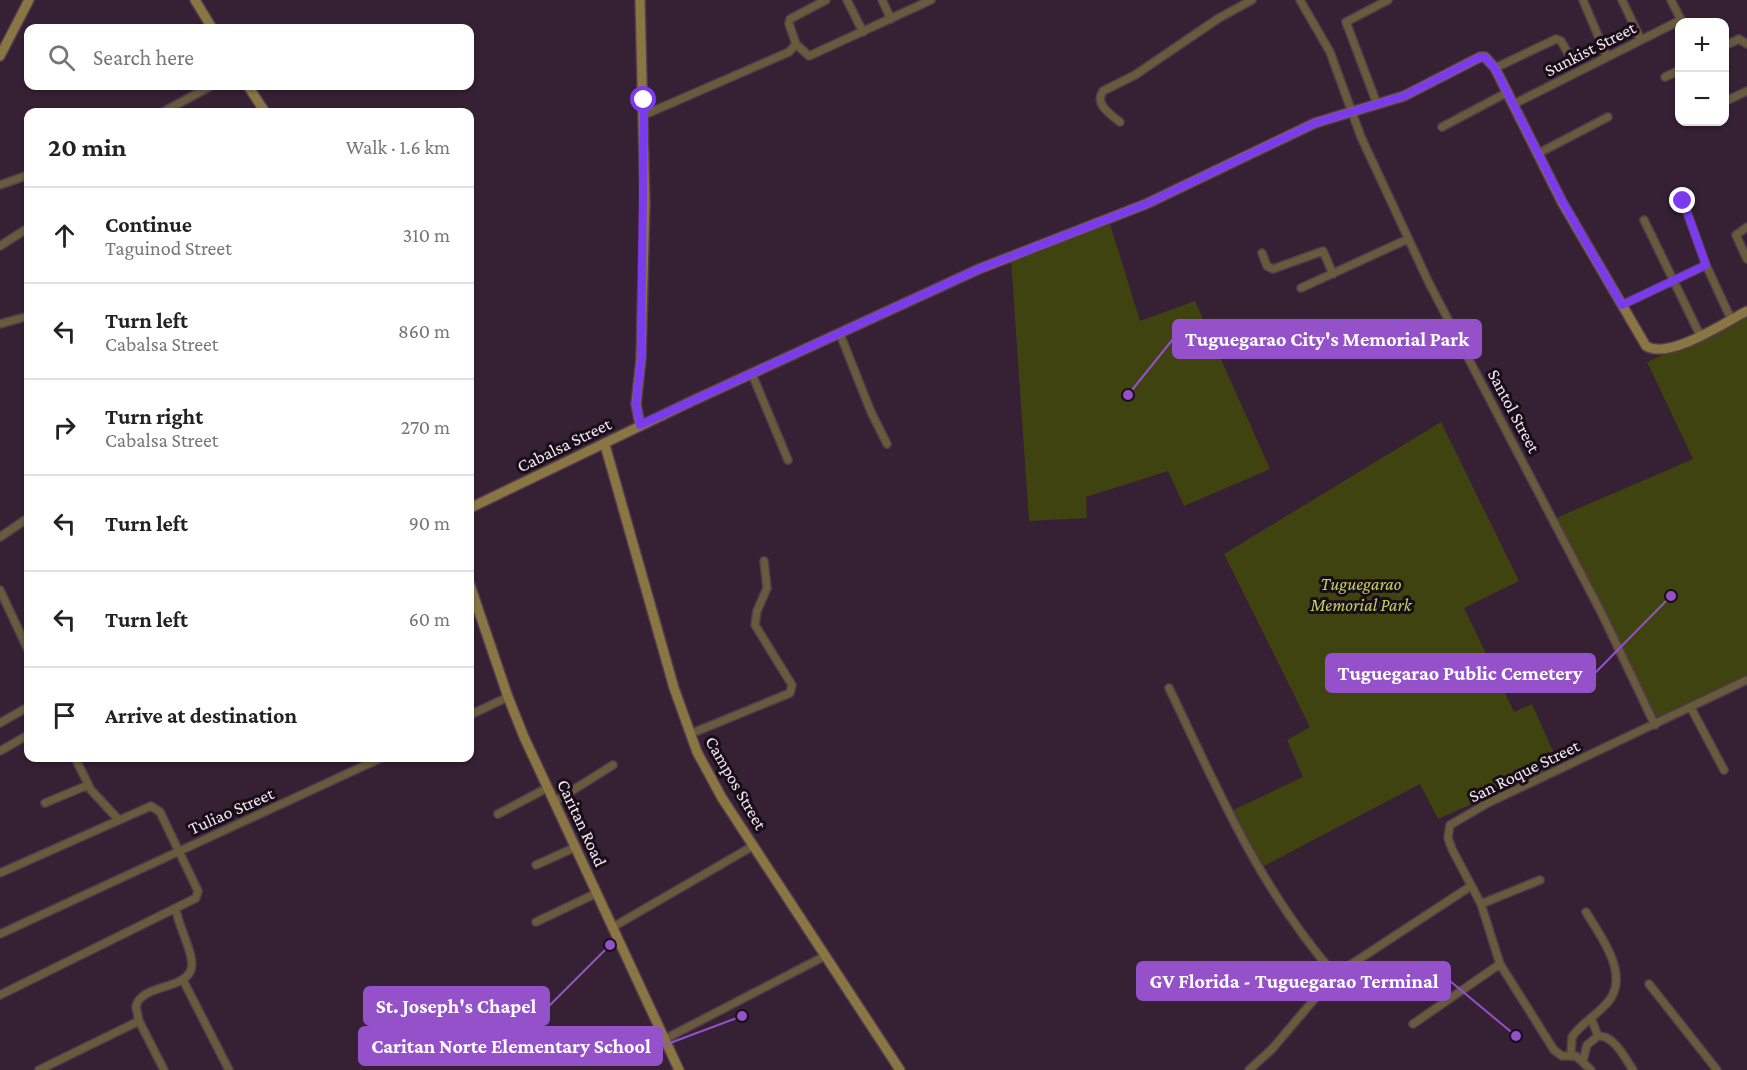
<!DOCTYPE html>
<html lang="en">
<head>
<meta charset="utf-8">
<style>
  :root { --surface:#fff; --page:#f6f6f6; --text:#222; --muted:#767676; --line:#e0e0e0 }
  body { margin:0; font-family:"Crimson Pro",serif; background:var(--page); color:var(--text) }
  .controls { position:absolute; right:18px; top:18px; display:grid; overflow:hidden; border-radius:12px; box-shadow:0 2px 4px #0004 }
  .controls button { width:54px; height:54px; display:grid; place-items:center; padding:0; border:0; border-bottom:2px solid var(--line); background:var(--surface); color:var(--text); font:30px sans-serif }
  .stop { position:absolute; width:18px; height:18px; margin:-14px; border:4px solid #7c3aed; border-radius:50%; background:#fff }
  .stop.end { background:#7c3aed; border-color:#fff; box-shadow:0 2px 6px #0008 }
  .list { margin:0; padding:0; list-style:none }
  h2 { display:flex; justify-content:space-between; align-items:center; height:78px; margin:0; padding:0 24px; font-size:26px }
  h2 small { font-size:20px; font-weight:400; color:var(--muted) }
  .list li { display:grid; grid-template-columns:39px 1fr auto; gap:18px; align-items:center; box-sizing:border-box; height:96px; padding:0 24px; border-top:2px solid var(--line) }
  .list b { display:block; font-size:22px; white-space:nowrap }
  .list p { margin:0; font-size:20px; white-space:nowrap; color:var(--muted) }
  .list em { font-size:20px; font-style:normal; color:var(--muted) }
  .icon { flex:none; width:33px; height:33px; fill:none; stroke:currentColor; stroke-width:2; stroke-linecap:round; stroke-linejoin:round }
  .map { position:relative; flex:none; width:1747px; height:1070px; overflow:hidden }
  .search { position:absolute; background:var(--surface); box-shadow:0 2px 4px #0004; left:24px; top:24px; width:450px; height:66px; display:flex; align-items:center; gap:15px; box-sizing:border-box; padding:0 21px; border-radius:12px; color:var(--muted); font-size:22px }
  .panel { position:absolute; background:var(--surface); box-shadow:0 2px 4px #0004; left:24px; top:108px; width:450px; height:654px; border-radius:12px }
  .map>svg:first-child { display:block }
  .green { fill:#3f430f }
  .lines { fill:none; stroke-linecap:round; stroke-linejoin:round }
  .street-casing { stroke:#513c4f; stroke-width:10 }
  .secondary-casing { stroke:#513c4f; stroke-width:12 }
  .street { stroke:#675b3c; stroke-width:7 }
  .secondary { stroke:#8a7643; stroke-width:9 }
  .route { stroke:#7c3aed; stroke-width:8 }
  .labels { text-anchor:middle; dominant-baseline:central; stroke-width:6; stroke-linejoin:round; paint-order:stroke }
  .street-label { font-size:18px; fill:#f6e7f4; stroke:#180e17 }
  .park-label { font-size:18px; font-style:italic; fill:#c7d160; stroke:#180e17 }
  .leader { fill:none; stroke:#9451ca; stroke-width:2 }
  .callout-dot { fill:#9451ca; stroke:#180e17; stroke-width:2 }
  .callout { fill:#9451ca; stroke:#9451ca; stroke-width:2 }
  .callout-label { font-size:20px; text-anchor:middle; font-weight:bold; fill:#fff }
</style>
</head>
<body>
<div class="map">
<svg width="1747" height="1070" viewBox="0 0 1747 1070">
  <rect width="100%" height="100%" fill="#362034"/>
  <path class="green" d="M1110 224 1140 321 1195 301 1270 469 1184 506 1168 471 1086 497 1087 518 1029 521 1011 260Z
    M1747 316V675L1658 719 1556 518 1693 459 1647 362Z
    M1441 422 1519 581 1464 608 1514 712 1532 704 1559 765 1438 819 1420 784 1262 867 1229 812 1303 777 1287 740 1310 727 1224 554Z"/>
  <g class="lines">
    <defs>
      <path id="street" d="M847 0 863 32
        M882 0 891 19
        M1300 0 1330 52 1361 137 1429 283 1602 614 1655 725
        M1583 0 1607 57
        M1622 0 1641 40
        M796 44 809 56 931 0
        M1724 46 1739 39 1747 44
        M1495 68 1556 39 1561 41 1569 55
        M1665 77 1680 70
        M1724 102 1747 91
        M1377 104 1346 22 1388 0
        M1514 104 1681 20 1671 0
        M163 112 211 86
        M644 115 789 52 796 44 789 24 790 19 826 0
        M1120 122C1110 114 1094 104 1103 91L1135 75 1219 18 1252 0
        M1442 127 1508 92
        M1537 154 1608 117
        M0 185 28 175
        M1683 201 1706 265 1731 319
        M1644 220 1700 335
        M1747 227 1736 235 1747 259
        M0 246 28 228
        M1262 253 1267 266 1273 269 1323 251 1333 274
        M1301 288 1408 239
        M1622 305 1706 265
        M0 324 25 317
        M840 334 871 412 887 444
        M752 374 788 460
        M0 537 28 518
        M0 590 28 650
        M1169 688C1219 792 1258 886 1335 975
        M1691 708 1724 770
        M470 715 508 697
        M0 723 28 707
        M690 734 790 693 792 685 755 625 757 611 767 588 764 561
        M0 751 28 735
        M75 758 91 790 118 819
        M554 802 613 765
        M45 803 88 785
        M498 814 547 788
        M536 865 576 847
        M0 873 151 806 160 812 198 891 196 898 0 995
        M1481 904 1540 880
        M536 922 597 893
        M613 927 753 846
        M0 934 381 758
        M183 980 229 1070
        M1649 984 1717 1070
        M1591 1018 1598 1036
        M1413 1024 1500 964
        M665 1039 825 956
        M1571 1055 1572 1037C1582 1022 1601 1013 1611 998 1628 971 1599 934 1586 912
        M1583 1061 1587 1045 1598 1036C1614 1035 1625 1058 1633 1070
        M39 1070 139 1021
        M164 1070 139 1021 136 1007C140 985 180 990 190 972 198 959 177 926 176 908
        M1249 1070 1272 1049 1335 975 1471 886
        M1591 1070 1576 1056H1562L1554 1050 1500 964 1481 904 1452 849 1448 838 1450 825 1488 803 1747 680"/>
      <path id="secondary" d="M195 0 212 28
        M640 0 645 203 641 359 636 404 640 425
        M0 56 29 0
        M248 86 265 112
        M605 445 674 688 697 752 722 798 900 1070
        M470 508 690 402 979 269 1146 204 1315 123 1404 96 1480 57H1485L1495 68 1562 202 1646 346C1669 360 1724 323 1747 311
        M470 585 508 697 524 737 679 1070"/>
    </defs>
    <use href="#street" class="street-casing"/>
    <use href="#secondary" class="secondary-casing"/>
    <use href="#street" class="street"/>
    <use href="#secondary" class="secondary"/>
  </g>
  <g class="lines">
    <path class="route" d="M644 100 641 359 636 404 640 425 979 269 1146 204 1315 123 1404 96 1480 57H1485L1495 68 1562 201 1622 305 1706 265 1683 201"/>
  </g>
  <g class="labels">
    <g class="street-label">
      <text transform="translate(1590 49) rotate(-27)">Sunkist Street</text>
      <text transform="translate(1514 411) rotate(62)">Santol Street</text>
      <text transform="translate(564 445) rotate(-26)">Cabalsa Street</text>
      <text transform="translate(1524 771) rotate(-26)">San Roque Street</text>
      <text transform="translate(736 783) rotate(60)">Campos Street</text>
      <text transform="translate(231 811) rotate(-24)">Tuliao Street</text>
      <text transform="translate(582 823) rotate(65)">Caritan Road</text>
    </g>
    <g class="park-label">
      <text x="1361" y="584">Tuguegarao<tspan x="1361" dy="21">Memorial Park</tspan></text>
    </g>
  </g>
  <path class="leader" d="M1128 395L1173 339M1671 596L1595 673M1516 1036L1450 981M610 945L549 1006M742 1016L662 1046"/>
  <g class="callout-dot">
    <circle cx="1128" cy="395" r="6"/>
    <circle cx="1671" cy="596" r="6"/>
    <circle cx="1516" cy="1036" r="6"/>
    <circle cx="610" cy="945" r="6"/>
    <circle cx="742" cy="1016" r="6"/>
  </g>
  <g class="callout">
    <rect x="1173" y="320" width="308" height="38" rx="6"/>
    <rect x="1326" y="654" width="269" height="38" rx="6"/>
    <rect x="1137" y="962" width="313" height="38" rx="6"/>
    <rect x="364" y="987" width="185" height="38" rx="6"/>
    <rect x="359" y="1027" width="303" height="38" rx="6"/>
  </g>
  <g class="callout-label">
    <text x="1327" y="346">Tuguegarao City's Memorial Park</text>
    <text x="1460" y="680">Tuguegarao Public Cemetery</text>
    <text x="1294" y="988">GV Florida - Tuguegarao Terminal</text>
    <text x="456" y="1013">St. Joseph's Chapel</text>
    <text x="511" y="1053">Caritan Norte Elementary School</text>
  </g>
</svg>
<div class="controls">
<button>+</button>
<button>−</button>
</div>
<div class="stop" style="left:644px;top:100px"></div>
<div class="stop end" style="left:1683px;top:201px"></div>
<div class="search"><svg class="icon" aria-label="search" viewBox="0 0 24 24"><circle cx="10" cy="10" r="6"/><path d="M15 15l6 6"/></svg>Search here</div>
<section class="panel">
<h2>20 min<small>Walk · 1.6 km</small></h2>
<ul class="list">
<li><svg class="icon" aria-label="ahead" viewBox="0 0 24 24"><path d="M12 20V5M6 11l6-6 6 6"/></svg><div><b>Continue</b><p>Taguinod Street</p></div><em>310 m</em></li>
<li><svg class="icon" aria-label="left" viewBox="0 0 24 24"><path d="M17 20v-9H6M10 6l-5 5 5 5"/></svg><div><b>Turn left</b><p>Cabalsa Street</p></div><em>860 m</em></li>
<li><svg class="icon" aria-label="right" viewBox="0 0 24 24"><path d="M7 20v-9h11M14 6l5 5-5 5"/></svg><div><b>Turn right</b><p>Cabalsa Street</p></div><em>270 m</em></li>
<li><svg class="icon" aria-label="left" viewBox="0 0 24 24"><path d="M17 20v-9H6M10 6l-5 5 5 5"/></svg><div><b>Turn left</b></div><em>90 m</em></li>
<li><svg class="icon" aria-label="left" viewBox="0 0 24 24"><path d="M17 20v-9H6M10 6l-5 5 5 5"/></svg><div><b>Turn left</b></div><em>60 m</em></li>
<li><svg class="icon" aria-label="arrive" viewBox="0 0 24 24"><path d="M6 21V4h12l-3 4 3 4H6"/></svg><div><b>Arrive at destination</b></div></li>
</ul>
</section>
</div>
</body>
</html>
